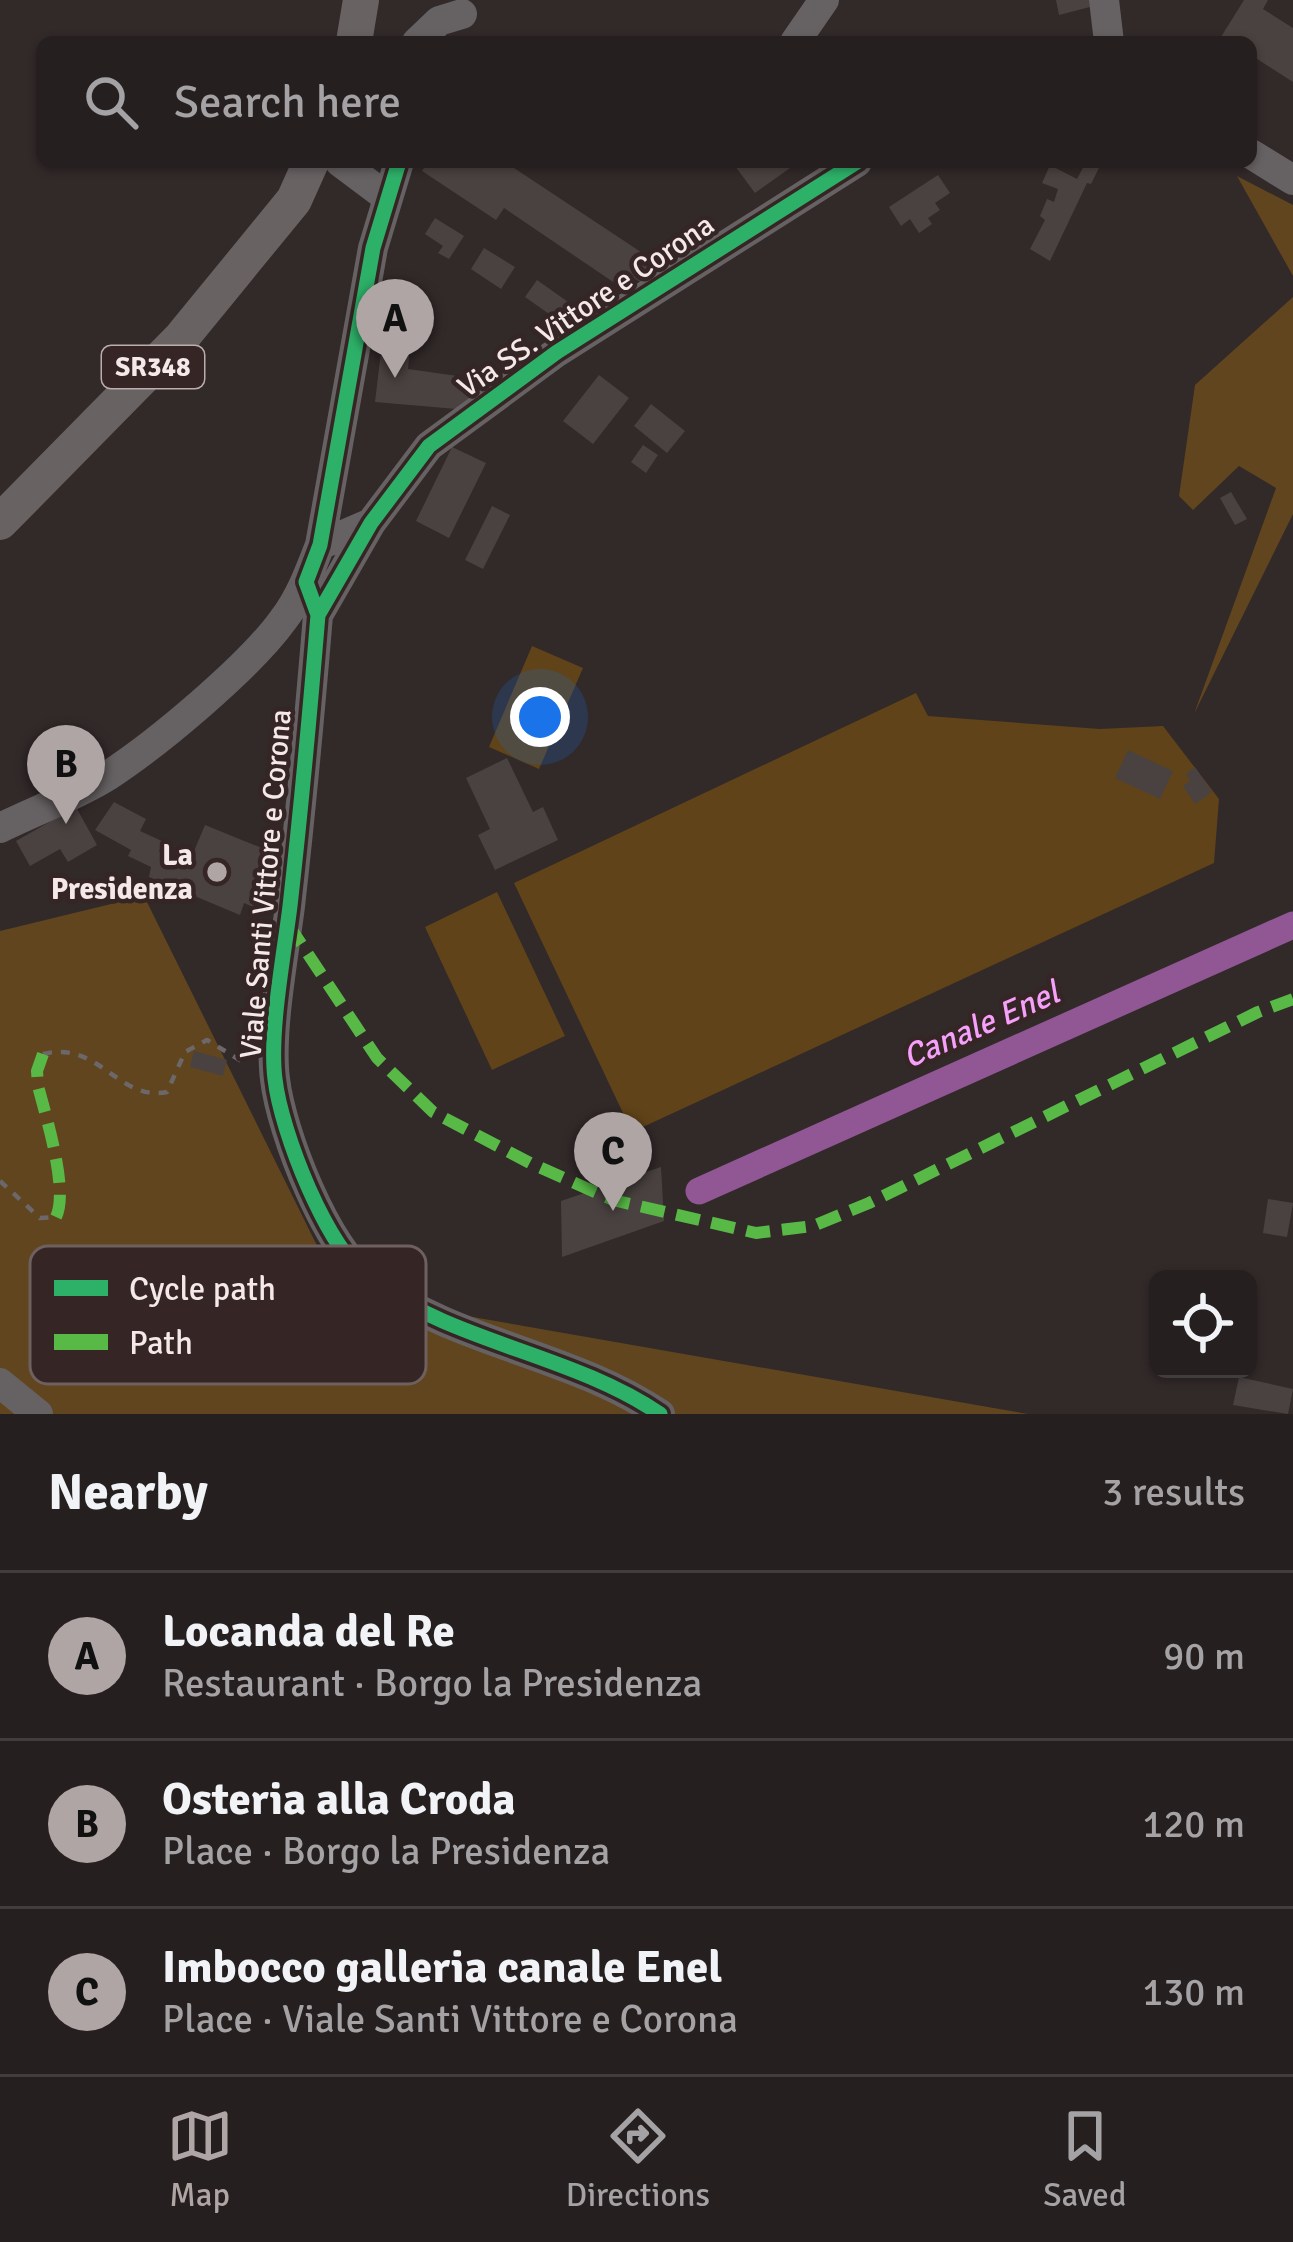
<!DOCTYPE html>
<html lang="en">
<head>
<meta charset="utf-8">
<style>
  :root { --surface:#261f1f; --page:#2e2728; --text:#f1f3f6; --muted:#a4a2a4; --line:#423d3d; --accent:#b0a5a5 }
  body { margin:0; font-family:Signika,sans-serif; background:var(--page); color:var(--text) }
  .controls { position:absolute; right:36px; bottom:36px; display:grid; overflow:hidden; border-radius:18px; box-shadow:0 3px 9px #0004 }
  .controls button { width:108px; height:108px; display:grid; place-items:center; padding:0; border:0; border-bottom:3px solid var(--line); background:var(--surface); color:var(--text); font:60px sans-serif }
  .you { position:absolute; left:540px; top:717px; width:42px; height:42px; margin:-30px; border:9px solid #fff; border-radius:50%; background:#1a73e8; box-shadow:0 0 0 18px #1a73e833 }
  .badge { display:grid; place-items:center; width:78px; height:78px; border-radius:50%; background:var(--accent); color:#111; font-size:39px; font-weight:700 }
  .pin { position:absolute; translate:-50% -99px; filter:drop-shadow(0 3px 6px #0008) }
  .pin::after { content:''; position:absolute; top:63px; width:42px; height:36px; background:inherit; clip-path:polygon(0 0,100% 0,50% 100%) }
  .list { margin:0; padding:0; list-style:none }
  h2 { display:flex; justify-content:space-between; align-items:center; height:156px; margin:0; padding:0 48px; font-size:51px }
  h2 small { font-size:39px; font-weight:400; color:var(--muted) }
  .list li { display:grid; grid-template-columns:78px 1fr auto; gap:36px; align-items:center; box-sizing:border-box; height:168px; padding:0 48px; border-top:3px solid var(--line) }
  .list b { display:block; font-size:45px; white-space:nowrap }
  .list p { margin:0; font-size:39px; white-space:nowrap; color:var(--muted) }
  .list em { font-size:39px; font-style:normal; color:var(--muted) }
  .icon { flex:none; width:66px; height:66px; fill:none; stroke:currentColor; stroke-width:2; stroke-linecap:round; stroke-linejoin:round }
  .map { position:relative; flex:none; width:1293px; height:1414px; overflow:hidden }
  .search { position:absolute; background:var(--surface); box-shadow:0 3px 9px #0004; left:36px; right:36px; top:36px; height:132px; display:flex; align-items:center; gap:30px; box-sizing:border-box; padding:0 42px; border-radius:18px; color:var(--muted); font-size:45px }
  .sheet { height:660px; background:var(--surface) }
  nav { display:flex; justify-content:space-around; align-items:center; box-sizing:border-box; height:168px; border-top:3px solid var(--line); background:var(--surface); font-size:33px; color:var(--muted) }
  nav a { display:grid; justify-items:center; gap:6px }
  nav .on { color:var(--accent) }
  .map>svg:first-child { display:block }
  .green { fill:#604319 }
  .forest { fill:#60451e }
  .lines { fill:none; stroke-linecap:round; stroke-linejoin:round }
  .canal { stroke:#915795; stroke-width:27 }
  .building { fill:#4a4241 }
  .path { stroke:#6c6768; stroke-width:4.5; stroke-dasharray:9 9; stroke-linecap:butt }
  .minor { stroke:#666162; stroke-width:30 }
  .major { stroke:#686263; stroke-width:36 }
  .quiet { stroke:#58b947; stroke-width:12; stroke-dasharray:24 12; stroke-linecap:butt }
  .cycleway-casing { stroke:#362525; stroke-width:22 }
  .cycleway { stroke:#2db169; stroke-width:15 }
  .poi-dot { fill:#b0a5a5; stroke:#362525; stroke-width:4.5 }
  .labels { text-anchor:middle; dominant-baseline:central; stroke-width:9; stroke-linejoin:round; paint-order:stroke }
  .shield { fill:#362525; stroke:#bbaeae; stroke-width:3 }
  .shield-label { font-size:27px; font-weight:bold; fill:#f4e8e8 }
  .street-label { font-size:30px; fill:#f4e8e8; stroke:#362525 }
  .poi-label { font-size:30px; font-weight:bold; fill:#f4e8e8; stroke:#362525; text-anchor:end }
  .water-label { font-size:33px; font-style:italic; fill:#f5a1fb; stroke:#362525 }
  .key { fill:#362525; stroke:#6f6060; stroke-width:3 }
  .key-label { font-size:33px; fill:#f4e8e8 }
</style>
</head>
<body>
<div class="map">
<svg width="1293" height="1414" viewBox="0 0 1293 1414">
  <rect width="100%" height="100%" fill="#322929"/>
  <path class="green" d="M532 646 583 668 539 769 489 747Z
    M916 693 928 716 1100 729 1163 726 1219 799 1214 863 632 1132 514 883Z
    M497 892 565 1036 492 1070 425 927Z"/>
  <path class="forest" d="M1237 176 1293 205V276Z
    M1293 297V514L1194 714 1276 488 1239 466 1193 510 1179 496 1195 385Z
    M144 896 341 1294 1028 1414H0V931Z"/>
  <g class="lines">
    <path class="canal" d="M699 1191 1293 925"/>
  </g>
  <path class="building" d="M1056 0H1089L1090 7 1059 15Z
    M1244 0H1268L1263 9 1293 28V82L1251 55V42H1229L1221 37Z
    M428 162H505L659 264 645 285 631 276 622 288 504 208 496 220 422 171Z
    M732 162H786L790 168 755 193Z
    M1086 162H1102L1091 184 1087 183 1050 261 1030 249 1045 220 1040 216 1047 199 1054 202 1058 189 1042 183 1050 165 1077 179Z
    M938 175 950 193 935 203 940 210 928 218 932 224 919 233 910 219 901 226 889 207Z
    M435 218 464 236 449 259 438 253 443 246 425 234Z
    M484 248 515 267 501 289 471 269Z
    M537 280 571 304 559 321 525 297Z
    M382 343 410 347 408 369 479 379 477 400 468 410 375 402Z
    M599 375 629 398 593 444 563 421Z
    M651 404 685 431 667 453 634 426Z
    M643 445 658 455 646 473 631 462Z
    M452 447 486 463 449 538 416 521Z
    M1231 492 1247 519 1235 525 1220 498Z
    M492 506 510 515 483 569 465 560Z
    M1128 750 1173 771 1160 799 1115 778Z
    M507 758 533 812 543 807 558 840 495 870 478 835 490 829 466 778Z
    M1195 767 1212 792 1195 804 1183 786 1190 781 1186 774Z
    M114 802 146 819 140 831 164 842 159 851 189 863 205 825 289 859 267 913 244 903 240 915 149 877 151 867 128 856 131 850 95 830Z
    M76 807 97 845 68 862 60 849 30 866 16 841Z
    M194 1051 227 1060 223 1076 190 1067Z
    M661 1167 664 1221 562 1257 561 1201Z
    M1268 1199 1293 1203 1287 1237 1263 1233Z
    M1239 1377 1293 1389 1288 1414 1233 1405Z"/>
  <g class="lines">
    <path class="path" d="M43 1054C100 1040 118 1102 167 1092L185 1052 207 1040 243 1062
      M0 1181 40 1218 56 1217"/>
    <path class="minor" d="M1104 0 1109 42
      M417 42 439 21 462 14
      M795 42 824 0
      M1251 154 1293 180
      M340 162 388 198
      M320 545 371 523 429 446 557 352 857 162
      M306 582 318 615C310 712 301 809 290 906 284 955 269 1032 275 1079 281 1132 327 1250 371 1281 458 1344 571 1354 660 1414
      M318 615 371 523
      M0 828C36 810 76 796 109 775 158 743 249 667 283 620 300 598 310 571 320 545L373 248 399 162
      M0 1383 38 1414"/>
    <path class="major" d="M354 42 361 0
      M0 522 182 337 294 200 311 162"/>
    <path class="quiet" d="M288 924 377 1058 433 1112 530 1163 613 1200 756 1233 813 1226 869 1203 1258 1012 1293 999
      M43 1054 37 1071 38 1086C46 1117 69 1190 56 1217"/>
    <defs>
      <path id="cycleway" d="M399 162 373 248 320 545 306 582 318 615C310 712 301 809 290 906 284 955 269 1032 275 1079 281 1132 327 1250 371 1281 458 1344 571 1354 660 1414
        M318 615 371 523 429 446 557 352 857 162"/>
    </defs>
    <use href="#cycleway" class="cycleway-casing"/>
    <use href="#cycleway" class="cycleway"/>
  </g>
  <circle class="poi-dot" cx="217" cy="872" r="12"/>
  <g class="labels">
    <rect class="shield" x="102" y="346" width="102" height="42" rx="9"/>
    <g class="shield-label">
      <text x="153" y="367">SR348</text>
    </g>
    <g class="street-label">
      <text transform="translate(586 306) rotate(-34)">Via SS. Vittore e Corona</text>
      <text transform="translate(266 884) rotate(-85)">Viale Santi Vittore e Corona</text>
    </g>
    <g class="poi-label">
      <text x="193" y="855">La<tspan x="193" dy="34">Presidenza</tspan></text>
    </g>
    <g class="water-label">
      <text transform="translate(981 1025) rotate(-24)">Canale Enel</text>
    </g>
  </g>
  <rect x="30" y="1246" width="396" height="138" rx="18" class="key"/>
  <rect x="54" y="1280" width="54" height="16" fill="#2db169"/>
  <rect x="54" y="1334" width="54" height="16" fill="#58b947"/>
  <g class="key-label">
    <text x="129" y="1300">Cycle path</text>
    <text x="129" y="1354">Path</text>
  </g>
</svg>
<div class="controls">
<button><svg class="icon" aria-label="locate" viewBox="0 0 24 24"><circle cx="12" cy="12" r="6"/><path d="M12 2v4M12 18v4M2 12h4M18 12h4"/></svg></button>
</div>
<div class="you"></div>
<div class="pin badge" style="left:395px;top:378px">A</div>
<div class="pin badge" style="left:66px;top:824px">B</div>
<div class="pin badge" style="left:613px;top:1211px">C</div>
<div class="search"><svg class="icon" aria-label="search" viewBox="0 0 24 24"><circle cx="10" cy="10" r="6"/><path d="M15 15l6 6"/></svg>Search here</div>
</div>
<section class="sheet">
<h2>Nearby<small>3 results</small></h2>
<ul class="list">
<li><span class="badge">A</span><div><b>Locanda del Re</b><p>Restaurant · Borgo la Presidenza</p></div><em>90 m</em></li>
<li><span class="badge">B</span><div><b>Osteria alla Croda</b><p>Place · Borgo la Presidenza</p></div><em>120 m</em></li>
<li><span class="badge">C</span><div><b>Imbocco galleria canale Enel</b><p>Place · Viale Santi Vittore e Corona</p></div><em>130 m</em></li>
</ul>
</section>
<nav>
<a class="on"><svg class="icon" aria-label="map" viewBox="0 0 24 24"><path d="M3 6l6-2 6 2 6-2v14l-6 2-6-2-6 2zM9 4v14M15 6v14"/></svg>Map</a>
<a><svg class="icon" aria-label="directions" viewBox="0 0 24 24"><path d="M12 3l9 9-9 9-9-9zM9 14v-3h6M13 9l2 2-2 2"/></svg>Directions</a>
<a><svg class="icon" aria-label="saved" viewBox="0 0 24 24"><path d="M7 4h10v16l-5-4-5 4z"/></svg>Saved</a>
</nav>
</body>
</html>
